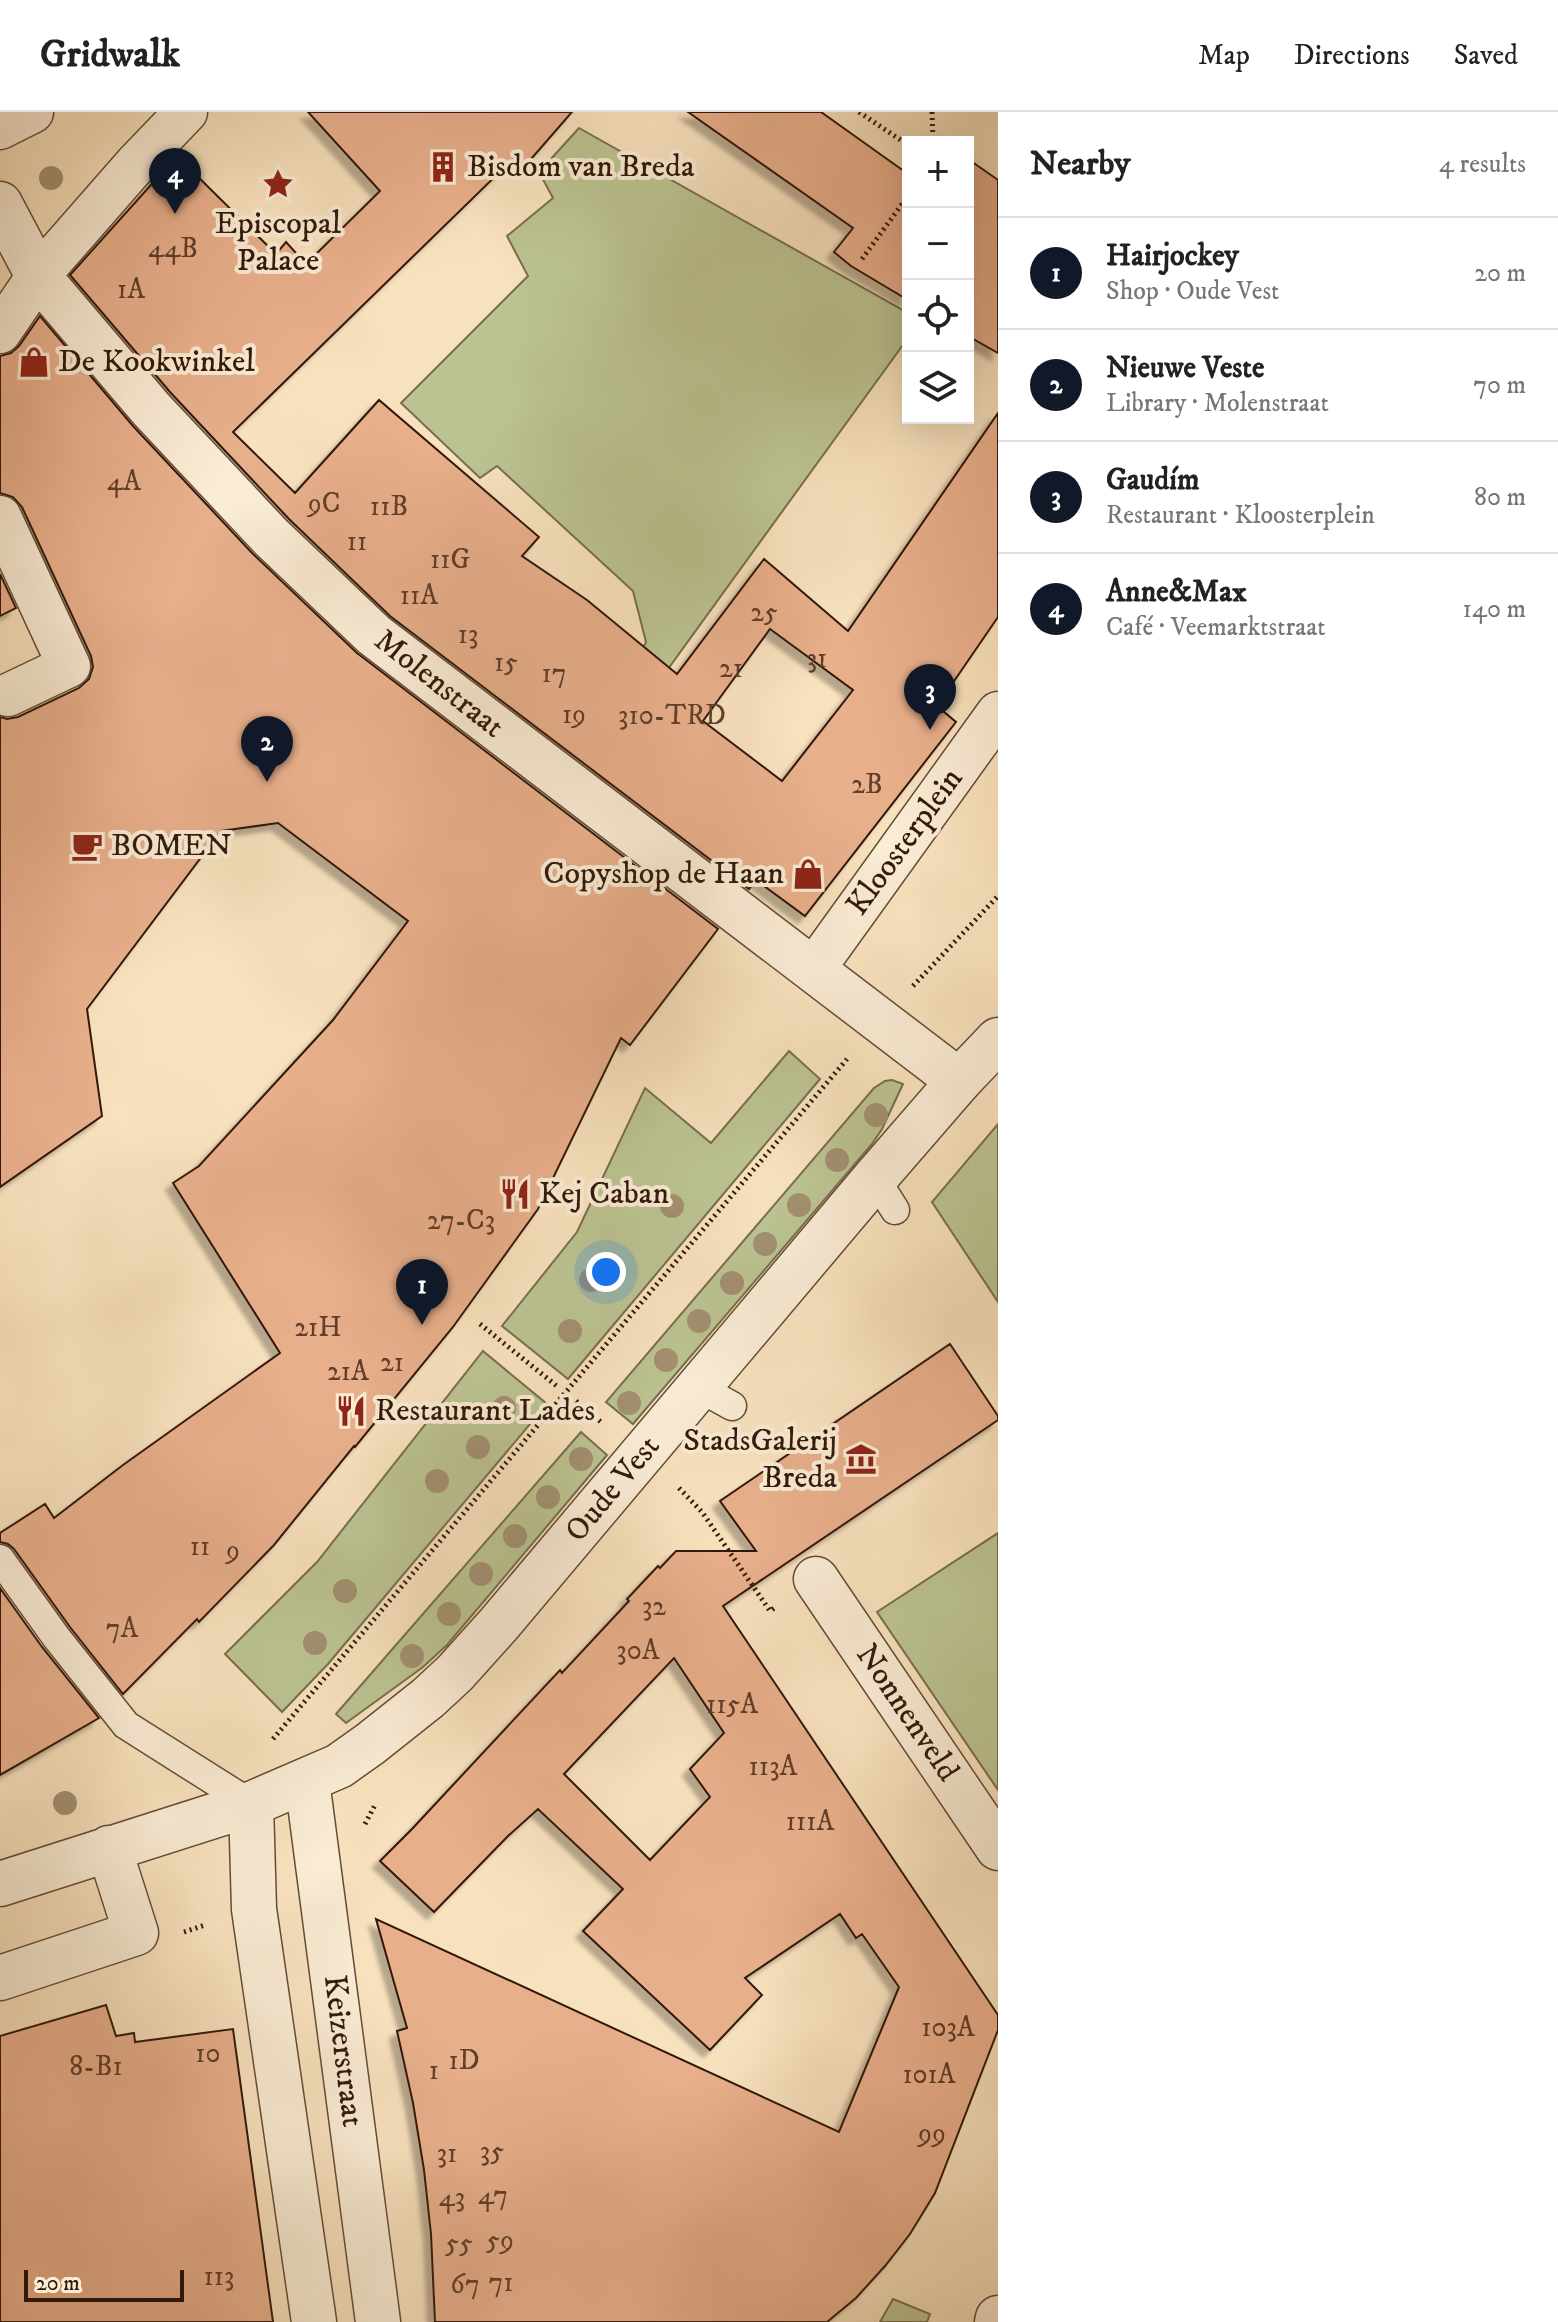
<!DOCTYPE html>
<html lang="en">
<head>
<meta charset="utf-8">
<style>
  :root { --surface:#fff; --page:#f2f2f2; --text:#222; --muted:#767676; --line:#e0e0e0; --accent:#111827 }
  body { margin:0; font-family:"IM FELL DW Pica",serif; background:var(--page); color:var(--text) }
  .controls { position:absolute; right:24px; top:24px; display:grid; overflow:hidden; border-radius:0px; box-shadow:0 8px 32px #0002 }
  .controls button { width:72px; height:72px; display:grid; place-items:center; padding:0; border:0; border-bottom:2px solid var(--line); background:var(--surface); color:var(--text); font:40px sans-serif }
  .scale { position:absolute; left:24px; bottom:20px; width:160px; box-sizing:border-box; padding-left:8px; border:4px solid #321909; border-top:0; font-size:22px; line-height:28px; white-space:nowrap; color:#321909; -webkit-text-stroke:6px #faecd5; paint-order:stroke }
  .you { position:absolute; left:606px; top:1160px; width:28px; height:28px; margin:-20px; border:6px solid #fff; border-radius:50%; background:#1a73e8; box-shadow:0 0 0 12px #1a73e833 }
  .badge { display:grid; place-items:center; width:52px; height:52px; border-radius:50%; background:var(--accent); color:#fff; font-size:26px; font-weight:700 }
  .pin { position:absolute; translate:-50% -66px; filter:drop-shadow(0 2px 4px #0008) }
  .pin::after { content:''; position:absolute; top:42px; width:28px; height:24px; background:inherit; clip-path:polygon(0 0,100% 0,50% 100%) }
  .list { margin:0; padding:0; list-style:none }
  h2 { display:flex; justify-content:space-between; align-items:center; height:104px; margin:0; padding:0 32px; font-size:34px }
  h2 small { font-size:26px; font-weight:400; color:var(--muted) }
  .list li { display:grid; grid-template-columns:52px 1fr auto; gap:24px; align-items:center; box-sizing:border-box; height:112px; padding:0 32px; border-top:2px solid var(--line) }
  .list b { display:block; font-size:30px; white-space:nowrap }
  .list p { margin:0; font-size:26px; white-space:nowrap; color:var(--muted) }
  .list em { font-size:26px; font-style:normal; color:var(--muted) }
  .icon { flex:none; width:44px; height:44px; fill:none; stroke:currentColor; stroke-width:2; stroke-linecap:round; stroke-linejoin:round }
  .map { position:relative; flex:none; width:998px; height:2210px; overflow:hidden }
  header { display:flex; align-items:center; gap:48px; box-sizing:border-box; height:112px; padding:0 40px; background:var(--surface); border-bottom:2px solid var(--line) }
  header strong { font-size:38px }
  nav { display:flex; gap:44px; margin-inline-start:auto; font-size:28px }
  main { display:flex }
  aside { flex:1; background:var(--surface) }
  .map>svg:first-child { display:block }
  .green { fill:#bcc392; stroke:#776e4e; stroke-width:2 }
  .building { fill:#e8af8b; stroke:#321909; stroke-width:2; fill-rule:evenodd; filter:url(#shadow) }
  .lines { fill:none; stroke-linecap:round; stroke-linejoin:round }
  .service-casing { stroke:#644b36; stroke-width:31 }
  .pedestrian-casing { stroke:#644b36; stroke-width:45 }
  .minor-casing { stroke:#644b36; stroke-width:47 }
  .tertiary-casing { stroke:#644b36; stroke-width:47 }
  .path { stroke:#321909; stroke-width:5; stroke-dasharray:2 4; stroke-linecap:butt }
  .service { stroke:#faecd5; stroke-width:28 }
  .pedestrian { stroke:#faecd5; stroke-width:42 }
  .minor { stroke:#faecd5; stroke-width:44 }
  .tertiary { stroke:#faecd5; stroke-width:44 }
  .tree { fill:#a29071 }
  .labels { text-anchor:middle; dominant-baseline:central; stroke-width:8; stroke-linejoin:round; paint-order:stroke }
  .number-label { font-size:28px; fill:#603e2a }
  .poi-label { font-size:32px; fill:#321909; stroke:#faecd5; text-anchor:start }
  .street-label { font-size:32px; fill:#321909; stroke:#faecd5 }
</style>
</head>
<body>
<header>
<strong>Gridwalk</strong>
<nav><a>Map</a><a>Directions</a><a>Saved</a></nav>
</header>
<main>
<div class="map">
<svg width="998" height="2210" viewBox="0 0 998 2210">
  <defs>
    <filter id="shadow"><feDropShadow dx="-7" dy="7" stdDeviation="2" flood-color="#0004"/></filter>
  </defs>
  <rect width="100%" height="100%" fill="#f8e2be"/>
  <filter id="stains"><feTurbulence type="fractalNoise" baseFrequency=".0025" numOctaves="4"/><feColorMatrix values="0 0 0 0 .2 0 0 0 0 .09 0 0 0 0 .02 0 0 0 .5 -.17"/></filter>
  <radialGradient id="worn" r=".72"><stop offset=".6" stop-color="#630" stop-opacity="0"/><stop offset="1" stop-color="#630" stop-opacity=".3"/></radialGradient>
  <path class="green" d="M579 16 908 201V226L652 579 630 562 646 530 633 479 497 354 480 366 401 291 528 164 507 124 553 86 539 60Z
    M789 939 820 967 568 1267 502 1214 577 1120 645 976 711 1031Z
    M892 968 903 972 882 1017 872 1032 633 1312 606 1290 874 976 885 969Z
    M998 1012V1190L932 1090Z
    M483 1239 547 1292 328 1552 282 1600 225 1542 317 1450Z
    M581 1320 607 1343 447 1533 423 1555 346 1611 336 1602Z
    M998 1421V1678L877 1500Z
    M893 2187 930 2202 927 2210H880Z"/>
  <path class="building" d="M308 0H572L525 54 515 45 233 320 295 381 379 288 539 425 522 444 587 488 677 562 764 447 848 519 998 301V505L937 594 956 610 805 804 756 768 749 777 390 504 289 407 170 280 70 163 177 44 276 142 286 130 306 152 380 79ZM770 517 853 578 782 669 703 609Z
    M688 0H821L908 62V188L851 154 834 140 853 116Z
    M968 47 998 68V241L968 224Z
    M40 204 133 314 253 442 357 541 718 817 630 933 621 926 538 1097 453 1215 355 1335 354 1334 274 1433 199 1510 197 1507 123 1582 70 1515 14 1437 8 1432 0 1430V1421L45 1392 54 1406 123 1353 280 1241 173 1071 199 1054 333 908 408 809 278 711 221 719 87 897 102 1004 0 1075V605L7 607 18 605 79 576 89 567 93 555 91 544 22 395 13 385 0 381V244L11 241 19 234Z
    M0 462 16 496 0 504Z
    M950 1232 998 1304V1308L723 1494 998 1903V1918L935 2081 910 2122 885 2154 856 2186 827 2210H435L431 2122 424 2058 413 1991 397 1919 407 1916 376 1807 839 2020 899 1875 862 1822 856 1826 840 1802 745 1866 762 1883 710 1938 583 1819 623 1777 538 1697 508 1724 434 1800 380 1749 412 1717 560 1558 562 1561 629 1489 627 1487 658 1454 660 1456 676 1439H756L720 1389ZM674 1546 724 1621 690 1657 710 1685 650 1748 564 1662Z
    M0 1476 42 1535 99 1606 0 1663Z
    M106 1893 116 1924 134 1921 135 1930 233 1917 273 2210H0V1924Z"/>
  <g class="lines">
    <defs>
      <path id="service" d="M875 1066 895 1098
        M698 1275 732 1294
        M0 1447 56 1525 126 1613 251 1692"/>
      <path id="pedestrian" d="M0 16 32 0
        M0 220 38 164 136 52 186 0
        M0 405 69 554 8 583
        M813 858 998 601"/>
      <path id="minor" d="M0 92 38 164 151 297 271 425 374 523 959 969
        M816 1467 998 1736
        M0 1772 251 1692
        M0 1866 136 1821 109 1736
        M997 2210 998 2206"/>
      <path id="tertiary" d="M307 1669 378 2210
        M314 2210 254 1797 251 1692 339 1654 370 1632 428 1586 455 1561 499 1512 875 1066 959 969 998 928"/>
    </defs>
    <use href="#service" class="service-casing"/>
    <use href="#pedestrian" class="pedestrian-casing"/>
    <use href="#minor" class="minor-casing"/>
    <use href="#tertiary" class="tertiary-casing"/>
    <path class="path" d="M859 0 908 33
      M932 0 933 30
      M862 147 908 84
      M913 874 998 784
      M480 1212 558 1275
      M576 1289 602 1311
      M679 1376 702 1400 770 1499 777 1494
      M273 1627 847 947
      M365 1712 375 1693
      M184 1820 205 1813"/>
    <use href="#service" class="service"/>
    <use href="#pedestrian" class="pedestrian"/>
    <use href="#minor" class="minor"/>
    <use href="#tertiary" class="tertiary"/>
  </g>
  <g class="tree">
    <circle cx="51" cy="66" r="12"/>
    <circle cx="876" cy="1003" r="12"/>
    <circle cx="837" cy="1048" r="12"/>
    <circle cx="799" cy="1093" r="12"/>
    <circle cx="672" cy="1094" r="12"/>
    <circle cx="765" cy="1132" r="12"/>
    <circle cx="591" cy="1168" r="12"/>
    <circle cx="732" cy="1171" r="12"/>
    <circle cx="699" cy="1209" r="12"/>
    <circle cx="570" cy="1219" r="12"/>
    <circle cx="666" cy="1248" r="12"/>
    <circle cx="629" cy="1291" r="12"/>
    <circle cx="504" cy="1296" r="12"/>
    <circle cx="478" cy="1335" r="12"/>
    <circle cx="581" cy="1347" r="12"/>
    <circle cx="437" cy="1369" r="12"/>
    <circle cx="548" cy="1385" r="12"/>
    <circle cx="515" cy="1424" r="12"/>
    <circle cx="481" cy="1462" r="12"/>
    <circle cx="345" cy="1479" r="12"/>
    <circle cx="449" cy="1502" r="12"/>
    <circle cx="315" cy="1531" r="12"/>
    <circle cx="412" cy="1544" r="12"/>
    <circle cx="65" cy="1691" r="12"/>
  </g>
  <defs>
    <symbol id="building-bare" viewBox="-9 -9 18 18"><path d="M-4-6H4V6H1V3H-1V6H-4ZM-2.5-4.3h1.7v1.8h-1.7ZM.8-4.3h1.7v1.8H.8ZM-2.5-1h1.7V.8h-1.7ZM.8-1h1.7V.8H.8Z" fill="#8f2418" stroke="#faecd5" stroke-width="2.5" paint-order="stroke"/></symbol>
    <symbol id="sight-bare" viewBox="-9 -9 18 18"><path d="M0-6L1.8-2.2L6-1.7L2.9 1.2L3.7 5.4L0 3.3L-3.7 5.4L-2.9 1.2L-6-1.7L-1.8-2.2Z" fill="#8f2418" stroke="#faecd5" stroke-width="2.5" paint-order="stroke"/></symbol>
    <symbol id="shop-bare" viewBox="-9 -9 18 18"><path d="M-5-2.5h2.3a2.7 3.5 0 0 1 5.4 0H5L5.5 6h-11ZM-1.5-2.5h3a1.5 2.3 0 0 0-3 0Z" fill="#8f2418" stroke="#faecd5" stroke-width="2.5" paint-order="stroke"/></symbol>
    <symbol id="cafe-bare" viewBox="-9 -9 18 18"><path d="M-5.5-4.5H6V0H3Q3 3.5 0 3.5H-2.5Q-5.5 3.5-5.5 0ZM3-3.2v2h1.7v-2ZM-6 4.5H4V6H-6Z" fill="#8f2418" stroke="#faecd5" stroke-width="2.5" paint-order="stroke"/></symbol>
    <symbol id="restaurant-bare" viewBox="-9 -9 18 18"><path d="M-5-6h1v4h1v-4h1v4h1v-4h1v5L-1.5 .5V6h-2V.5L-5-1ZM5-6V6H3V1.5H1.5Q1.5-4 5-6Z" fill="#8f2418" stroke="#faecd5" stroke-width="2.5" paint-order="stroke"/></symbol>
    <symbol id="museum-bare" viewBox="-9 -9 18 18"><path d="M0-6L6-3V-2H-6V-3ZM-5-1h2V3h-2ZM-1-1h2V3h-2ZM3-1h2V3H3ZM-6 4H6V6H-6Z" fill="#8f2418" stroke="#faecd5" stroke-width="2.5" paint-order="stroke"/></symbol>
  </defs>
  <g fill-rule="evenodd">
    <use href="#building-bare" x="421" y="33" width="44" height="44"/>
    <use href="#sight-bare" x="256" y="50" width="44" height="44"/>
    <use href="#shop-bare" x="12" y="228" width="44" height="44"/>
    <use href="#cafe-bare" x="65" y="712" width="44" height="44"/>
    <use href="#shop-bare" x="786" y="740" width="44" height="44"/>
    <use href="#restaurant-bare" x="493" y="1060" width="44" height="44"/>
    <use href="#restaurant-bare" x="329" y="1277" width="44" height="44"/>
    <use href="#museum-bare" x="839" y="1325" width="44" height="44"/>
  </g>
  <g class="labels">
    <g class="number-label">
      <text x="173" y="136">44B</text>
      <text x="131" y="177">1A</text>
      <text x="124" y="369">4A</text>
      <text x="324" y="391">9C</text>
      <text x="389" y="394">11B</text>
      <text x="357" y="429">11</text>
      <text x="450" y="447">11G</text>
      <text x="419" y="483">11A</text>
      <text x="764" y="500">25</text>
      <text x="468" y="522">13</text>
      <text x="817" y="546">31</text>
      <text x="506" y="550">15</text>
      <text x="731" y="556">21</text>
      <text x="554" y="561">17</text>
      <text x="574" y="602">19</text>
      <text x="672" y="603">310-TRD</text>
      <text x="867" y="672">2B</text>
      <text x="461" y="1108">27-C3</text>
      <text x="318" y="1215">21H</text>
      <text x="392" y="1250">21</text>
      <text x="348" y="1259">21A</text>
      <text x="200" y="1434">11</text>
      <text x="233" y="1438">9</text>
      <text x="654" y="1494">32</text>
      <text x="122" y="1516">7A</text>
      <text x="638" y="1538">30A</text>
      <text x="732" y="1592">115A</text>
      <text x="773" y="1654">113A</text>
      <text x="810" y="1709">111A</text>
      <text x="948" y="1915">103A</text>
      <text x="208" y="1941">10</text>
      <text x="464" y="1948">1D</text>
      <text x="96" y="1954">8-B1</text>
      <text x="434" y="1958">1</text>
      <text x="929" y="1962">101A</text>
      <text x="932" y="2021">99</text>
      <text x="492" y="2039">35</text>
      <text x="447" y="2041">31</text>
      <text x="493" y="2083">47</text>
      <text x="452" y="2085">43</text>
      <text x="500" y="2128">59</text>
      <text x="459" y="2131">55</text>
      <text x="219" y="2164">113</text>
      <text x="501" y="2170">71</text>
      <text x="465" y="2172">67</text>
    </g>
    <g class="poi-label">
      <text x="467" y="55">Bisdom van Breda</text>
      <text x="278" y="112" text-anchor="middle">Episcopal<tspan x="278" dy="37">Palace</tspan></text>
      <text x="58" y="250">De Kookwinkel</text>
      <text x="111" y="734">BOMEN</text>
      <text x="784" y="762" text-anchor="end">Copyshop de Haan</text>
      <text x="539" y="1082">Kej Caban</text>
      <text x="375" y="1299">Restaurant Lades</text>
      <text x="837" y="1329" text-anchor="end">StadsGalerij<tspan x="837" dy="37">Breda</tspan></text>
    </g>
    <g class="street-label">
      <text transform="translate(439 572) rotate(38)">Molenstraat</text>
      <text transform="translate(905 730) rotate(-54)">Kloosterplein</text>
      <text transform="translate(613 1377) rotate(-50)">Oude Vest</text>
      <text transform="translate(907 1601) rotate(56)">Nonnenveld</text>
      <text transform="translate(343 1939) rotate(83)">Keizerstraat</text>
    </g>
  </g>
  <rect width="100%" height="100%" filter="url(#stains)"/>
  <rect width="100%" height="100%" fill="url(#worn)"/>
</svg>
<div class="controls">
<button>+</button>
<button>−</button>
<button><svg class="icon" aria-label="locate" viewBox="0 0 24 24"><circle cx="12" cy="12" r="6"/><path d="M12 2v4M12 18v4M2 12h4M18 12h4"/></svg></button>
<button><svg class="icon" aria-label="layers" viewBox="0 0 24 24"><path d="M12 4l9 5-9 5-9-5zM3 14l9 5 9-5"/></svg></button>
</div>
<div class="scale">20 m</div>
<div class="you"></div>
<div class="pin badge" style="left:422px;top:1213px">1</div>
<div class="pin badge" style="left:267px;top:670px">2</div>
<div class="pin badge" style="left:930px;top:618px">3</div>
<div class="pin badge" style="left:175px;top:102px">4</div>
</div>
<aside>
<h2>Nearby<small>4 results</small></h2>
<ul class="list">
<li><span class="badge">1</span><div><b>Hairjockey</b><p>Shop · Oude Vest</p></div><em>20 m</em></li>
<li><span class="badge">2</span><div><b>Nieuwe Veste</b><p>Library · Molenstraat</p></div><em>70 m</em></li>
<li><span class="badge">3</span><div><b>Gaudím</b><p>Restaurant · Kloosterplein</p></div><em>80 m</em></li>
<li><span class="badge">4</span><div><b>Anne&amp;Max</b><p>Café · Veemarktstraat</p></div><em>140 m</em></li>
</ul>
</aside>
</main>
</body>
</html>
